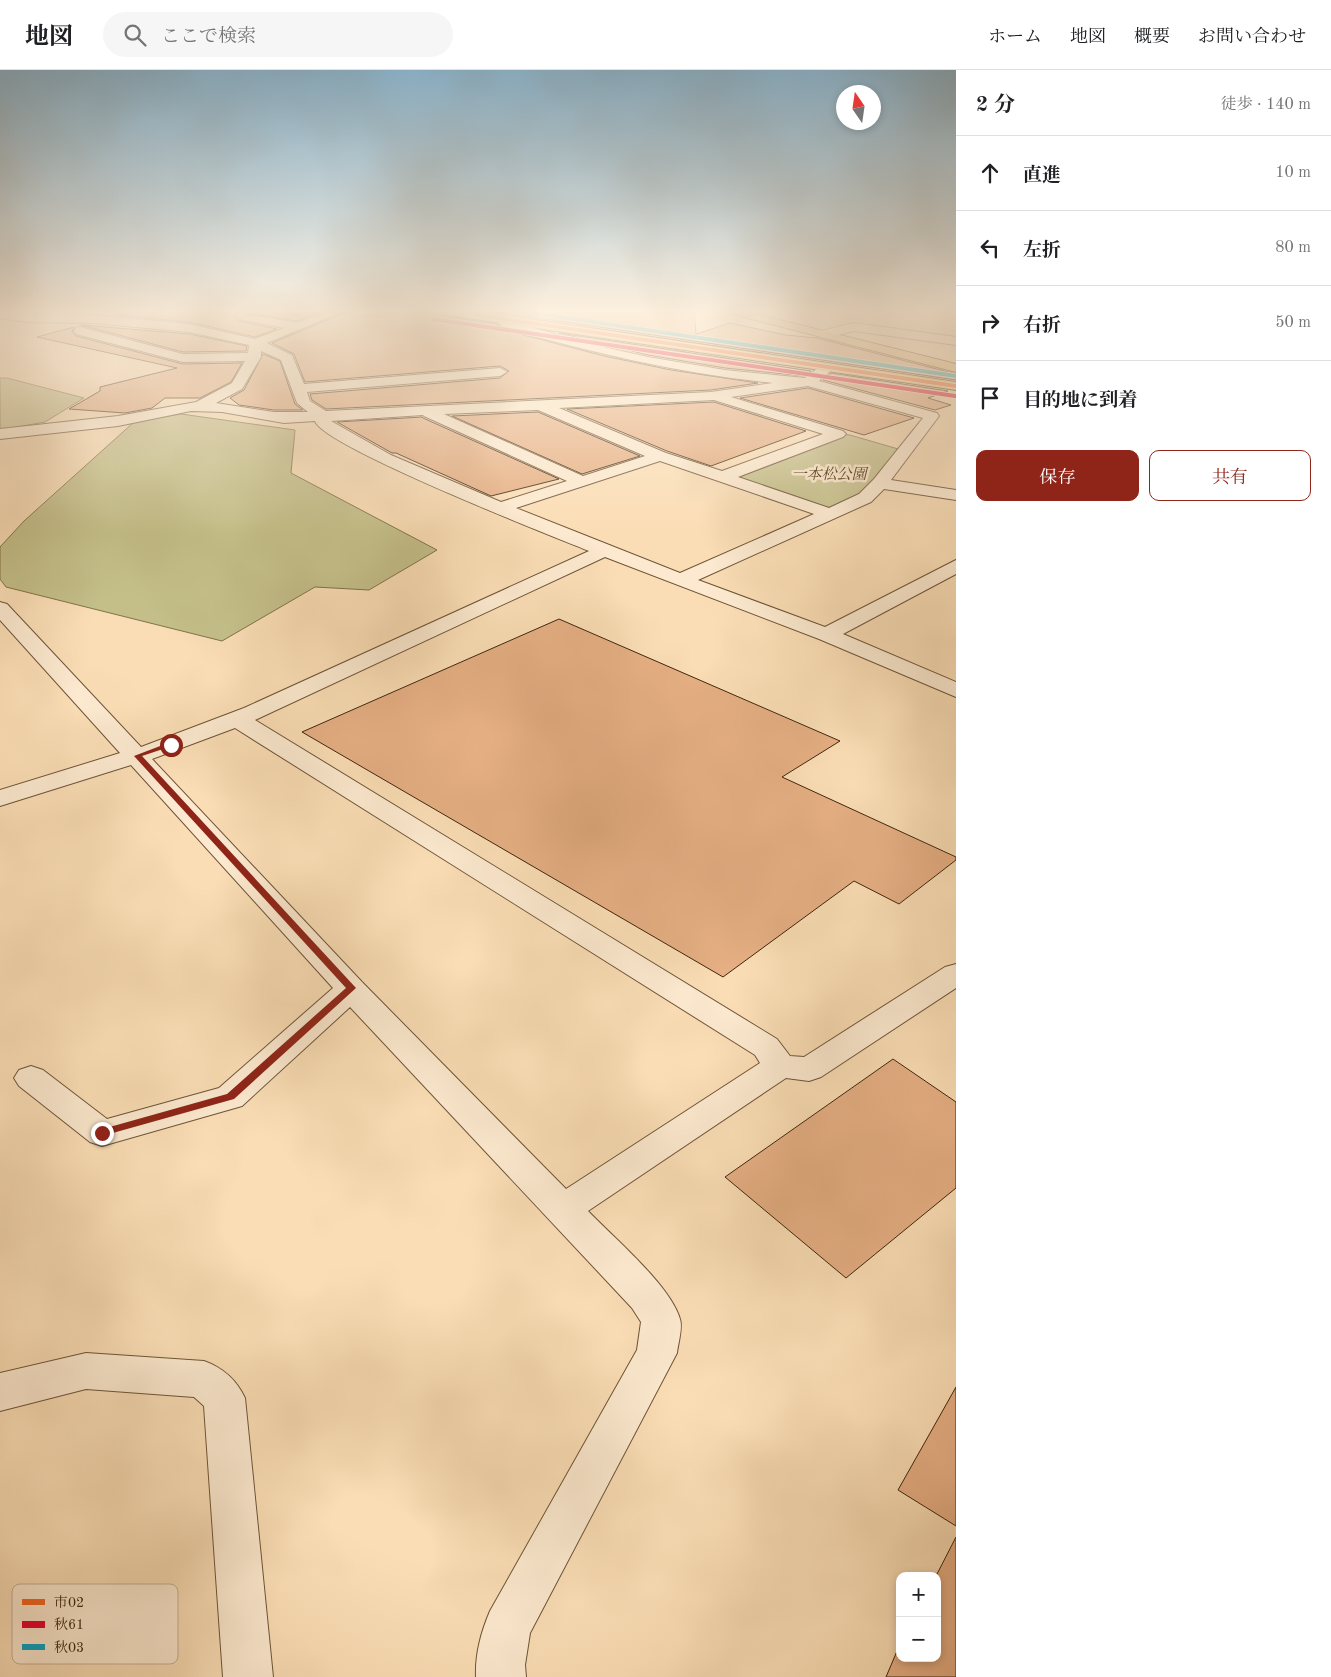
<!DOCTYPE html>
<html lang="ja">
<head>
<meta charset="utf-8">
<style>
  :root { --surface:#fff; --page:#f6f6f6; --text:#202124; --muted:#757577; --line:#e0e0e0; --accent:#8f2418 }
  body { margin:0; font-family:"Old Standard TT","Noto Serif JP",serif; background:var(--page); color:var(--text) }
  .controls { position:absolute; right:15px; bottom:15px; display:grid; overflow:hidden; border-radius:10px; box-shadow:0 2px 8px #0003 }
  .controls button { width:45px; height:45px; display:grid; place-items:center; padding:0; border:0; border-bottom:1px solid var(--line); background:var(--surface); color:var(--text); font:25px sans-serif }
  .compass { position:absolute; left:836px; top:15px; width:45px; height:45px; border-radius:50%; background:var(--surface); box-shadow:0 2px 8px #0003; rotate:347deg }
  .stop { position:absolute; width:15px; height:15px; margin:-11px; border:4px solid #8f2418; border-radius:50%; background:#fff }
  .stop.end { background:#8f2418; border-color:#fff; box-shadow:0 1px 5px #0008 }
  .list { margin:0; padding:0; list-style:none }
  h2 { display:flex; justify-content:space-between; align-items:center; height:65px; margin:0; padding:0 20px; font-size:21px }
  h2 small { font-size:16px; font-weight:400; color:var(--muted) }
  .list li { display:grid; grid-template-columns:32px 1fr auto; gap:15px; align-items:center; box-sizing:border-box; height:75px; padding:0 20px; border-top:1px solid var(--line) }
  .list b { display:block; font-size:19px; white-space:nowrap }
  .list em { font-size:16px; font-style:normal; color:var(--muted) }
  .actions { display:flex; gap:10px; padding:15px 20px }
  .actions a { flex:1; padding:11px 0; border:1px solid var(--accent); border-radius:10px; text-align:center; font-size:18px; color:var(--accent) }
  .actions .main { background:var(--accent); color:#fff }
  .icon { flex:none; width:28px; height:28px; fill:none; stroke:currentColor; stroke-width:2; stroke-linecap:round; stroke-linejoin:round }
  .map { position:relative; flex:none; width:956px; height:1607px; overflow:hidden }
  header { display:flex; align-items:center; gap:30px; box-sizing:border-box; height:70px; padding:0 25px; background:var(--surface); border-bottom:1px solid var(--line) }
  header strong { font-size:24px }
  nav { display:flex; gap:28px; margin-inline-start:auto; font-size:18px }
  .search { width:350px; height:45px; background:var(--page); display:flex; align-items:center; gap:12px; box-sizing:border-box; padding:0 18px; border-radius:28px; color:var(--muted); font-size:19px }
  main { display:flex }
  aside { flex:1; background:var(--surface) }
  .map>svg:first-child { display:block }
  .green { fill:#c4bf89; stroke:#82724a }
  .building { fill:#e6af84; stroke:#3f260c }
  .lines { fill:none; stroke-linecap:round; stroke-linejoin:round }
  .minor-casing { stroke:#6e5436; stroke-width:2 }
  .major-casing { stroke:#3f260c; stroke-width:2 }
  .minor { fill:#fce9cf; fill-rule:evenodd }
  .major { fill:#edbe7a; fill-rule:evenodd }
  .bus-1-casing { stroke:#fce9cf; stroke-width:5.5 }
  .bus-2-casing { stroke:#fce9cf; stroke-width:5.5 }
  .bus-3-casing { stroke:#fce9cf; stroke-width:5.5 }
  .bus-1 { stroke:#f26522; stroke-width:4 }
  .bus-2 { stroke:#e4002b; stroke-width:4 }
  .bus-3 { stroke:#03a2c4; stroke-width:4 }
  .route { fill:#8f2418 }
  .labels { text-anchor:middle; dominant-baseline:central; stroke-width:5; stroke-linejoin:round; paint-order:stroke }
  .far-park-label { font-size:15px; font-style:italic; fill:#604c2b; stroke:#fce9cf }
  .key { fill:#fce9cf; stroke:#c3ae94; stroke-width:1 }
  .key-label { font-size:14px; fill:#3f260c }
</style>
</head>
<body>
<header>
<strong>地図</strong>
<div class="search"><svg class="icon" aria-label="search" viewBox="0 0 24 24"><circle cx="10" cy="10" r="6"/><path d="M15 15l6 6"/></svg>ここで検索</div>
<nav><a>ホーム</a><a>地図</a><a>概要</a><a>お問い合わせ</a></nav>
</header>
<main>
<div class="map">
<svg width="956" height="1607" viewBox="0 0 956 1607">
  <rect width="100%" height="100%" fill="#faddb5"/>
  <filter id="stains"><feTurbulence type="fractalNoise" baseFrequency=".004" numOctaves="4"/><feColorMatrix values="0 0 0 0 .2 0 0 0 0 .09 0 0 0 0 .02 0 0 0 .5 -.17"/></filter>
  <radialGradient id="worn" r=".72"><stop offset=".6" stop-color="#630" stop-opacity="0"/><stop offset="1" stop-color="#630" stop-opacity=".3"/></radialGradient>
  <path class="green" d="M0 308H7L84 328 45 352 0 360Z
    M181 344 295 360 291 403 437 480 369 520 315 517 222 571 6 517 0 509V477L24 451 134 352Z
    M838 364 850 365 905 381 880 413 830 444 722 407Z"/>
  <path class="building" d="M140 239H320L324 240 297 251 237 242 235 247 239 251 277 259 255 267 189 252 118 245Z
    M398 239 429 242 434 245 497 254 504 260 604 286 671 300 758 313 711 320 326 339 312 330 310 324 500 308 509 301 500 296 305 312 294 284 272 273 344 243 380 247Z
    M478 239H694L696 264 730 253 786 265 817 268 956 304V310Z
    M81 255 189 264 247 276 246 281 183 282Z
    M74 257 72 262 76 266 183 294 242 293 231 312 200 328H165L152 338 125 343 69 339 100 321V317L177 298 37 267Z
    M559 263 811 301 804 306 725 298 648 285Z
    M263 284 280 291 295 334 303 340H274L239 335 230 328 244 320Z
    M831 303 948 321 928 328 951 335 935 340 823 310Z
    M808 318 914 348 864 365 740 328Z
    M714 332 806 361 711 396 667 381 567 339Z
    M538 342 640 386 582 404 452 346Z
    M422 347 423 348 559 409 491 426 396 383H392L337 352Z
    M559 549 840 671 782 707 956 787V790L899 834 854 811 723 907 302 662Z
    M893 989 956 1032V1118L846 1208 725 1107Z
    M956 1317V1456L898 1420Z
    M956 1467V1607H886L900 1574V1588H937L936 1506Z"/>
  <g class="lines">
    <defs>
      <path id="minor" d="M331 239H349L267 273 292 285 304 314 500 298 507 302 500 306 307 322 310 331 326 341 711 322 773 313C681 304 593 283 505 258L495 250 501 246 513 252 586 273 648 287 725 300 805 308 823 294H833L835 297 819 311 937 343 939 346 891 410 956 420V430L884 419 871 432 698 510 825 557 956 490V504L843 564 956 612V627L819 569 605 487 255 650 777 969 790 986 804 987 945 897 956 894V918L821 1007 809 1011 786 1008 588 1141C613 1167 670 1215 680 1249 683 1258 678 1273 677 1283L530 1563 525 1595 526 1607H476C475 1585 481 1562 490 1541L637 1280 641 1252 632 1238 350 937 242 1036 102 1076 90 1072 19 1016 14 1008 19 1000 31 996 43 1000 107 1049 219 1018 333 918 131 695 0 736V720L120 683 0 550V532L7 534 141 677 244 638 589 481C552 466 322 376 315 351L284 353 222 342 191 341 118 356 0 369V359L118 346 196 332 232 313 245 291 183 292 76 264 74 261 76 258 80 257 183 284 248 283 249 275 189 262 93 253 27 252 0 248V240L27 244 93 245 189 254 255 269 284 258 239 249 237 246 239 243 297 253ZM261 281 281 290 297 333 308 342H274L216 333 242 319 261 287ZM808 316 923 348 874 409 859 424 829 438 738 407 843 367 846 364 843 361 731 327ZM714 330 823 364 722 401 666 383 559 338ZM538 340 645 386 583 406 444 344ZM423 345 424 346 567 411 501 432 391 385 331 351ZM660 391 814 444 680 503 516 438ZM235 658 755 985 760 993 566 1119 362 912 152 689Z
        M854 253 956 267V275L854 261 825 268 819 264 821 261Z
        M86 1283 204 1291C223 1298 236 1309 245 1328L273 1607H223L204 1336 194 1327 86 1319 0 1341V1303Z"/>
      <path id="major" d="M428 239H462L956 312V320L434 243Z
        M713 239H736L956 294V302Z"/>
    </defs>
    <use href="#minor" class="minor-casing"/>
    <use href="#major" class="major-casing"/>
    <use href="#minor" class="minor"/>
    <use href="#major" class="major"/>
    <defs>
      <path id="bus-1" d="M437 239 956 316"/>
      <path id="bus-2" d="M433 249 955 326"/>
      <path id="bus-3" d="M506 239 956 306"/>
    </defs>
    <use href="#bus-1" class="bus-1-casing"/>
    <use href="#bus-2" class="bus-2-casing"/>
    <use href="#bus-3" class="bus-3-casing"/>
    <use href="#bus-1" class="bus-1"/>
    <use href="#bus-2" class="bus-2"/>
    <use href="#bus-3" class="bus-3"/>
  </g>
  <linearGradient id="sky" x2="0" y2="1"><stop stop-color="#8bb7d2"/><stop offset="0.52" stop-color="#fdf0de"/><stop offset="1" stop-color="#fdf0de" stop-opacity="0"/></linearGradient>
  <rect width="956" height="464" fill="url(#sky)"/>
  <path class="route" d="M168 673 175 675 142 686 356 918 234 1029 102 1066 97 1063 99 1060 227 1024 346 918 134 686Z"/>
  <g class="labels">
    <g class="far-park-label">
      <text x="829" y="405">一本松公園</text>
    </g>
  </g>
  <rect x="12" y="1514" width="166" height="80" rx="8" class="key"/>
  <rect x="22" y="1529" width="23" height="6" fill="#f26522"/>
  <rect x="22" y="1551" width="23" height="7" fill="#e4002b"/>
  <rect x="22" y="1574" width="23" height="6" fill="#03a2c4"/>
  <g class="key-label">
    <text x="54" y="1537">市02</text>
    <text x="54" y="1559">秋61</text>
    <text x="54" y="1582">秋03</text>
  </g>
  <rect width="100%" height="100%" filter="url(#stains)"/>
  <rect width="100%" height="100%" fill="url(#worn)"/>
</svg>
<div class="controls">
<button>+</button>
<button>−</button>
</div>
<svg class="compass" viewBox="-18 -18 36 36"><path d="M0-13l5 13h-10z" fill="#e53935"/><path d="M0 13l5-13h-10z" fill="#757577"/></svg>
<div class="stop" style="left:171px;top:675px"></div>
<div class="stop end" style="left:102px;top:1063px"></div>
</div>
<aside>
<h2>2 分<small>徒歩 · 140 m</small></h2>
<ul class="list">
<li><svg class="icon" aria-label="ahead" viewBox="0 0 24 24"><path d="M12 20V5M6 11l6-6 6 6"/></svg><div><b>直進</b></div><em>10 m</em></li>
<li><svg class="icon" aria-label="left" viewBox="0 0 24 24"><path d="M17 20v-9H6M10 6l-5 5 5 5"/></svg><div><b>左折</b></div><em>80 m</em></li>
<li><svg class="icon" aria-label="right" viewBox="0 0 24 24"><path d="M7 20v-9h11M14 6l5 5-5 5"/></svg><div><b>右折</b></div><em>50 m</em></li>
<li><svg class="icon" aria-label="arrive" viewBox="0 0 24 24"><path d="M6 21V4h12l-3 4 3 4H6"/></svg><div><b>目的地に到着</b></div></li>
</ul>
<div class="actions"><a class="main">保存</a><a>共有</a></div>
</aside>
</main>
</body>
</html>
